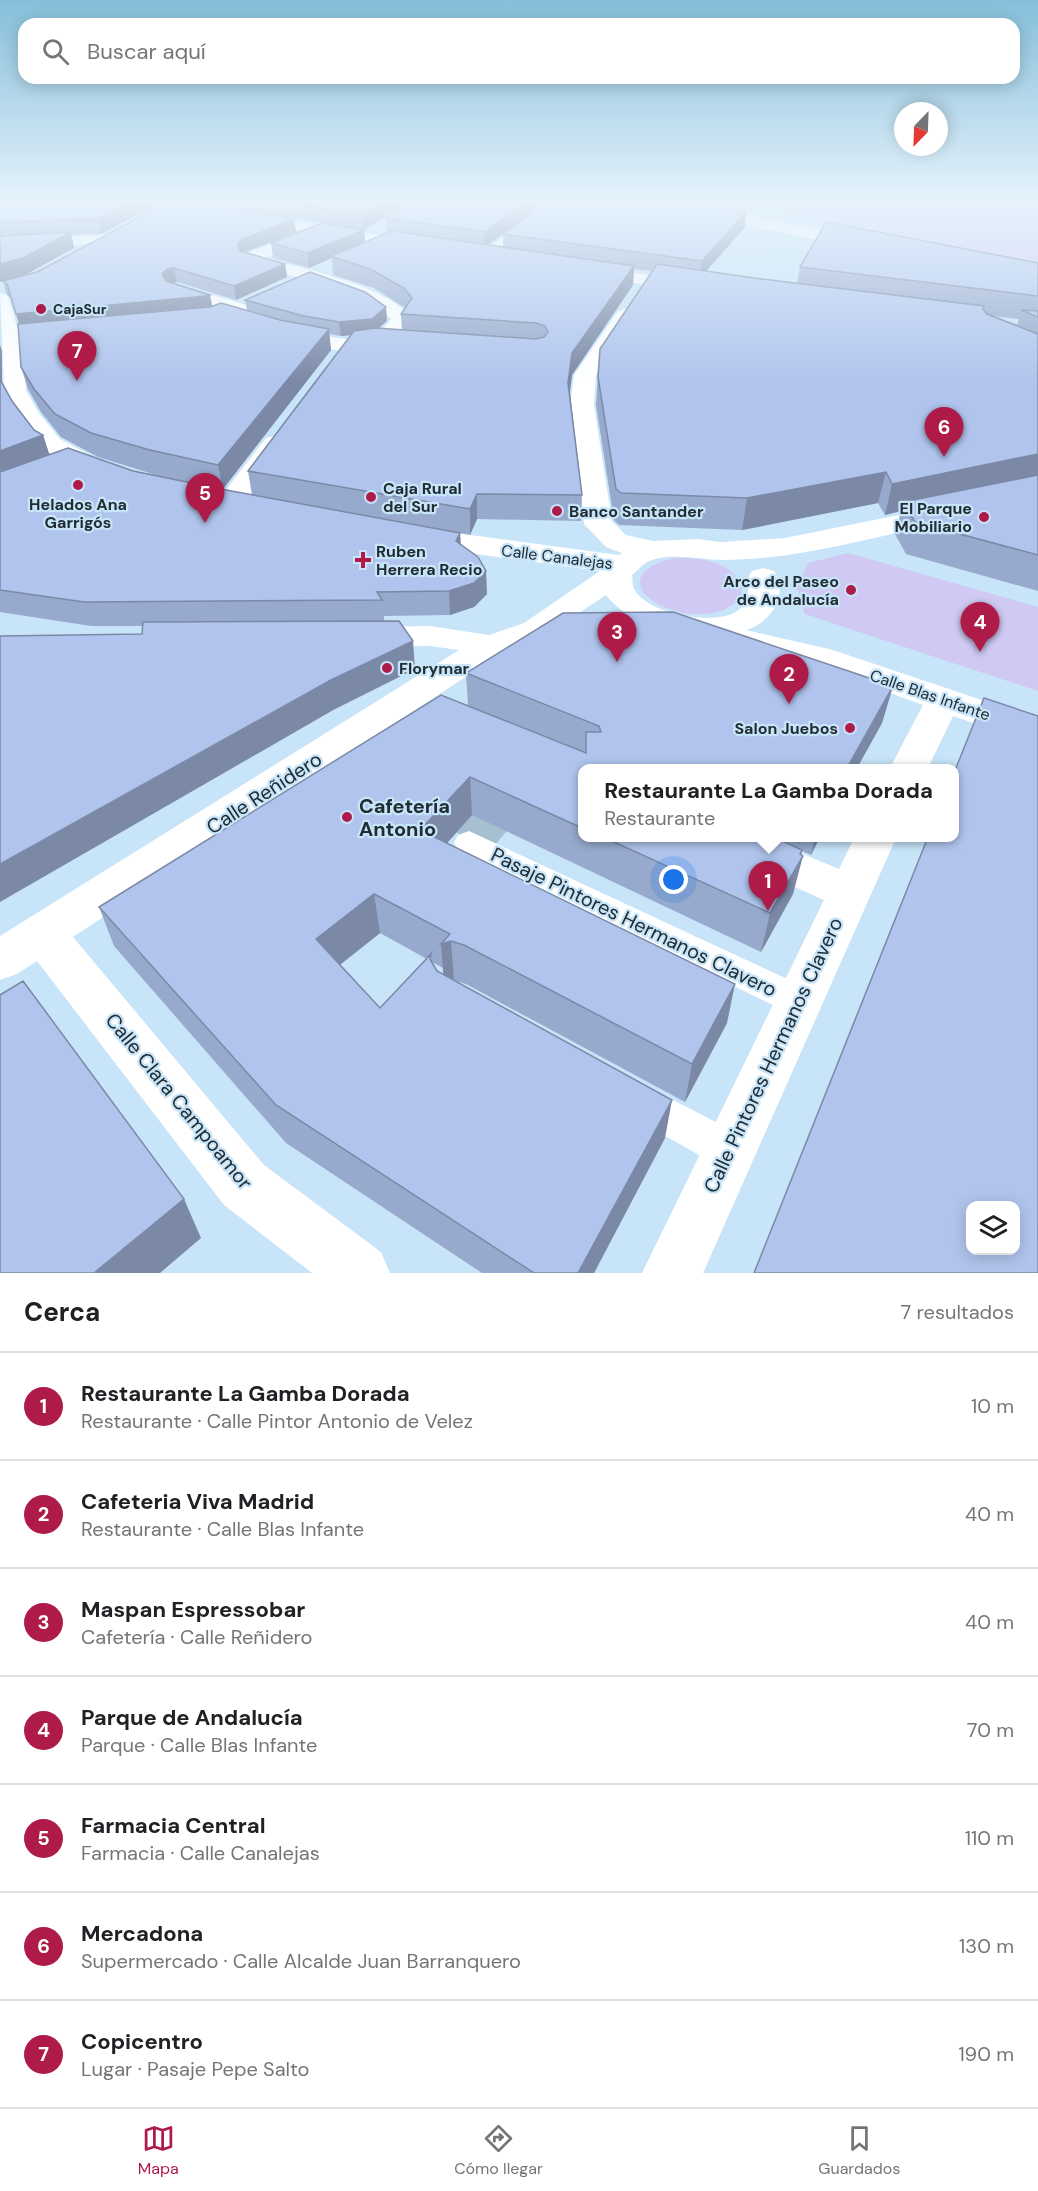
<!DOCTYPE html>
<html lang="es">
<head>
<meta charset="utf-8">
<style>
  :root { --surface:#fff; --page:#f6f6f6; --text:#202124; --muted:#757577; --line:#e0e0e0; --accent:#ae1b49 }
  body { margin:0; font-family:"DM Sans",sans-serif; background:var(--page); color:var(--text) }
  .controls { position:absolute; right:18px; bottom:18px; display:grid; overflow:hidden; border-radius:12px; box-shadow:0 3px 15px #0003 }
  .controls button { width:54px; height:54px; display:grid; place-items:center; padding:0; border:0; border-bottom:2px solid var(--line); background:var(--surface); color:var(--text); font:30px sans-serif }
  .compass { position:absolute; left:894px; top:102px; width:54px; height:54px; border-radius:50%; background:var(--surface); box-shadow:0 3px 15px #0003; rotate:203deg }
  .you { position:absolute; left:674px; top:880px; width:21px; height:21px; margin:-15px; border:4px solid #fff; border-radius:50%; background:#1a73e8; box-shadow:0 0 0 9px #1a73e833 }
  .badge { display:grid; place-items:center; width:39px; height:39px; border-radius:50%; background:var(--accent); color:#fff; font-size:20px; font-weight:700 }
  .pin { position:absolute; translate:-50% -50px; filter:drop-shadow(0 2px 3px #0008) }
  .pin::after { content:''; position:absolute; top:32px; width:21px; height:18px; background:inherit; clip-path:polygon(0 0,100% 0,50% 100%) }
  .popup { position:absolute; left:578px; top:764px; width:381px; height:78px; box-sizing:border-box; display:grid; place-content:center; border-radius:12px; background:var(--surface); filter:drop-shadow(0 2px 4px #0005); font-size:20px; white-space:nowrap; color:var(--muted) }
  .popup b { font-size:22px; color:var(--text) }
  .popup::after { content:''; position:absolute; left:50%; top:100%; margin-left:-12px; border:12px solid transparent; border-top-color:var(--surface) }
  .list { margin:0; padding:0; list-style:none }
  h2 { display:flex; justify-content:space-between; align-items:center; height:78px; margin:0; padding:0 24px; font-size:26px }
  h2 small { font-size:20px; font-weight:400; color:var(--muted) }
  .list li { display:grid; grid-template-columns:39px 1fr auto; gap:18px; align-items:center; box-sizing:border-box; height:108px; padding:0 24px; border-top:2px solid var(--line) }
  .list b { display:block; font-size:22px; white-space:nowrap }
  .list p { margin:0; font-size:20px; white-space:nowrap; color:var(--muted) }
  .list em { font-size:20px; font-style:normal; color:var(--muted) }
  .icon { flex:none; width:33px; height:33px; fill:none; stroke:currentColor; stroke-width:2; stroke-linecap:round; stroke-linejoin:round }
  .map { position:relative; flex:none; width:1038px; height:1273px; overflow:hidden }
  .search { position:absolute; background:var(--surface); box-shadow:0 3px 15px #0003; left:18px; right:18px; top:18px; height:66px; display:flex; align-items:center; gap:15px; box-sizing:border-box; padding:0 21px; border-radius:18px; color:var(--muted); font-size:22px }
  .sheet { height:834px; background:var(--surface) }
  nav { display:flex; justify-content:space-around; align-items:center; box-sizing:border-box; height:84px; border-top:2px solid var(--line); background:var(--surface); font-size:16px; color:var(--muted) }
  nav a { display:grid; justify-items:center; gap:3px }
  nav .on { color:var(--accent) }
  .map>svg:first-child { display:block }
  .green { fill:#cfc9f4 }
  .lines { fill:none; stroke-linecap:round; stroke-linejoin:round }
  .street-tunnel { stroke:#a6bfd1; stroke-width:42; stroke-dasharray:42 21; stroke-linecap:butt }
  .lane { fill:#fff; fill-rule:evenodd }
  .street { fill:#fff; fill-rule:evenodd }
  .secondary { fill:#fff; fill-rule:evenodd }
  .wall { fill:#97a9cc; fill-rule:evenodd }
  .shaded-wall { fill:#7b89a6 }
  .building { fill:#b0c4ed; stroke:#7b89a6; stroke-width:1.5; fill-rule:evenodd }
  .poi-dot { fill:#ae1b49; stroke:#c7e4f8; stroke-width:2 }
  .labels { text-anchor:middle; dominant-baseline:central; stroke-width:4.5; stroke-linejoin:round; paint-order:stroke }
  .far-poi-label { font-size:14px; font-weight:bold; fill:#212c33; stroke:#c7e4f8; text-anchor:start }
  .poi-label { font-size:16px; font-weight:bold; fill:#212c33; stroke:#c7e4f8; text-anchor:start }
  .street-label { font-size:16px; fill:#212c33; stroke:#c7e4f8 }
  .near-street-label { font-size:20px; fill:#212c33; stroke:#c7e4f8 }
  .near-poi-label { font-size:20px; font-weight:bold; fill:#212c33; stroke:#c7e4f8; text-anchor:start }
</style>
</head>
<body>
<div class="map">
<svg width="1038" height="1273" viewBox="0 0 1038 1273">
  <rect width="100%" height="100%" fill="#c7e4f8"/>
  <path class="green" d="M741 204H1024L1038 215V262Z
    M848 553 1038 607V691L805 614 797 587 808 563Z
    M674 558C687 558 702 558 715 563 744 573 755 599 720 611 672 627 595 578 674 558Z"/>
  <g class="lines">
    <path class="street-tunnel" d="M469 843 516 788"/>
    <path class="lane" d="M530 218 536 221 534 223 488 259H480V253Z
      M469 831 811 990 817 1001 811 1012 799 1017 787 1012 458 851 454 843 458 835Z
      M642 1084 743 1136 749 1150 743 1164 729 1170 715 1164 628 1115 623 1102 628 1089Z"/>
    <path class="street" d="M169 204H200L423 243 425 246 417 251 320 234 318 237 266 258C304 269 389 286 411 318 406 325 401 335 394 340 362 363 314 346 280 336L277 332 280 328 287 326C320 334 367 354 391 319 355 287 289 276 244 263L242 259 244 255 305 231 176 208Z
      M106 235 114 240 112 243 0 249V239Z
      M589 266 690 281 696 282 699 286 696 290 690 291 583 275 580 271 583 267Z
      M176 284 246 305 249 309 246 313 239 315 170 293 167 289 170 285Z
      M0 293 7 295 9 299 24 351 26 390 39 413 60 439 97 459 113 464 117 469 113 474 104 477 79 469 42 449 16 415 4 390Z
      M625 309 632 311 635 315 596 375 594 405 612 521 626 535 653 541 697 539 721 542 785 538 943 506 953 508 957 514 953 520 943 522C871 538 797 560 722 560 702 560 664 551 646 563 641 566 637 571 632 575 633 579 632 585 634 589 647 613 702 622 725 616 735 614 743 607 748 600V577L752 571 763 568 774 571C790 594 771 623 746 630L833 650 1038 719V745L953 716 928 768H890L923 705 812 665 724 645 719 638 721 636C679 640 632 628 606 595L576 615 592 617 597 624 592 631 536 640 503 652 73 937 264 1165 381 1252 390 1273H312L224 1205 37 961 17 974 0 980V936L459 650 430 646 365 647 353 644 348 637 353 630 365 627 430 626 489 635 524 623 600 571 418 546 408 543 404 537 408 531 418 528 619 555 622 553 606 547 584 524 570 405 574 375 618 311Z
      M275 436 284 438 287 443 241 508 231 510 221 508 217 502 221 496 266 438Z
      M703 838H764L839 869 854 838H896L703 1273H642L824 900 709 849Z"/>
    <path class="secondary" d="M675 204H698L862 239 870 244 862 249 754 227 677 207Z"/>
  </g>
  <path class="wall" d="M0 204H158L101 234 71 235 74 248 27 274 11 279 296 232 245 252 285 264 287 277 236 300 177 282 171 283 212 306 247 310 245 300 387 321 378 328 402 330 401 314 405 308 374 288 333 275 332 258 309 268 273 258 271 243 364 230 365 242 387 233 386 218 407 204H537V209L746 212 745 227 706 271 754 278 797 283 800 267 1038 263V591L906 554 895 534 901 511 885 515 878 503 742 530 619 525 614 520 596 405 598 377 652 271 634 269 633 285 572 375 570 392 582 495 581 521 477 519 470 535 460 533 461 544 487 594 474 607 450 615 384 616V621L415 669 335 709 142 634 143 626H91L0 612V345L2 351V383L12 401 34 430 43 435 49 455 156 475 98 457 61 437 41 412 28 389 21 367 19 324 11 298 7 295 3 281 0 282ZM515 226 503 234V247L488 245ZM993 316 1019 319 1017 325ZM329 334 341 336 352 335 248 471 252 495 223 489 331 350Z
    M211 204H404L364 230Z
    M466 673 893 686 882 723 857 768H582V837H820L811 855 802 851 793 894 761 952 472 815 447 843 727 1023 685 1102 466 984 453 980 665 1138 594 1273H482L286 1143 114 946 99 907 468 706ZM380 933 427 959 380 1008 340 965ZM432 962 443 968 444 975 437 971Z"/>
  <path class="shaded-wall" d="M128 204H158L101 234 98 219Z
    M381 204H404L364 230 362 215Z
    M526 204H537V210L484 247V232Z
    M746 212 745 227 700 278 702 261Z
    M294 219 296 232 243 253 240 258 238 245 241 240Z
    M364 230 365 244 331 256 332 258 309 268 307 253Z
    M71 232 74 248 27 274 0 282V264Z
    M285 264 287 277 236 300 234 286Z
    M634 266 633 285 572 375 568 405V383L572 353Z
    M174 268 177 282 170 283 165 288 162 274 167 269Z
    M210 295 213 309 21 329 16 314Z
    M386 307 387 321 373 333 341 336 339 322Z
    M329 329 331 350 223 489 218 465Z
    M0 345 2 351V391L0 385Z
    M43 435 50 456 0 476V451Z
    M1038 454V481L903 502 901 511 885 515 892 484Z
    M886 472 878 503 742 530 747 498Z
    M477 494V519L470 535V509Z
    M460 533 461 555 456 541Z
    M486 571 487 594 474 607 450 615 449 591Z
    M413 641 415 669 335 709 0 902V864L331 680Z
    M893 686 882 723 857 768H847Z
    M470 777 472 815 424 869 420 830Z
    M815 837H820L811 855Z
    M802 850 799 863 803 856 793 894 761 952 770 913Z
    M374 894 380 933 323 978 316 939Z
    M451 941 454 980 444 983 441 944Z
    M735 984 727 1023 685 1102 692 1064Z
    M672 1100 665 1138 594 1273H578Z
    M184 1199 201 1238 160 1273H94Z"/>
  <path class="building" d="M0 204H128L98 219 0 222Z
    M164 204H203L294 219 241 240 238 245 240 251 285 264 234 286 174 268 167 269 162 274 166 281 210 295 206 296 16 314 7 284 3 281 37 272Z
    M294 204H381L362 215Z
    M407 204H526L484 232 386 218Z
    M545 204H713L746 212 702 261 503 234Z
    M826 222 1038 263V296L800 267Z
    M322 223 364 230 307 253 271 243Z
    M392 231 634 266 572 353 568 383 582 495 477 494 470 509 248 471 354 331 376 328 536 339 544 337 548 332 545 326 536 323 401 314 412 298 404 288 372 270 331 256Z
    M71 232 23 258 0 264V236Z
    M657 264 754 278 984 306 983 309 987 314 1038 334V454L892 484 886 472 747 498 621 493 616 489 598 377 600 349Z
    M310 272 365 292 386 307 372 319 339 322 304 316 245 300Z
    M221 303 280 320 329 329 218 465 150 450 91 433 55 414 34 389 21 367 18 324 210 307Z
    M1021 310 1038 311V317Z
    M0 379 12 401 34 430 43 435 0 451Z
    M68 448 133 471 226 490 460 533 456 541 478 557 486 571 474 583 449 591 377 592 382 600 84 602 0 590V472Z
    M1038 475V555L915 522 903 502Z
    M673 612 893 686 847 768H582V828L470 777 420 830 735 984 692 1064 464 945 451 941 441 944 450 934 374 894 316 939 380 1008 431 954 430 959 437 971 672 1100 578 1273H534L276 1105 99 907 441 695 586 753V732H601L599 726 466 673 563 613Z
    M399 621 413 641 331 680 0 864V636L142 634 143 622Z
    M984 698 1038 716V1273H754L928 837H954V773ZM970 1206H1016V1251H970Z
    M603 837H774L802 850 800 854 803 856 770 913Z
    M23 981 184 1199 94 1273H0V995Z"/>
  <linearGradient id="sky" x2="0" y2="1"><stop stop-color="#85beda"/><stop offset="0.53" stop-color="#e6f3fc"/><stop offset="1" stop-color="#e6f3fc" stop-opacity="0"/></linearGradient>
  <rect width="1038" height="382" fill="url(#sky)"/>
  <g class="poi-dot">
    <circle cx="41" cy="309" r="6"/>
    <circle cx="78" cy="485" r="6"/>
    <circle cx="371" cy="497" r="6"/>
    <circle cx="557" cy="511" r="6"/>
    <circle cx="984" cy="517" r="6"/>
    <path d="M360 551h6v6h6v6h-6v6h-6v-6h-6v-6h6z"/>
    <circle cx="851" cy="590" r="6"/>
    <circle cx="387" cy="668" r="6"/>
    <circle cx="850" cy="728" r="6"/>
    <circle cx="347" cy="817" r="6"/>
  </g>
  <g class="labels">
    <g class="far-poi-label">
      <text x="53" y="309">CajaSur</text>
    </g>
    <g class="poi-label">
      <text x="383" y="488">Caja Rural<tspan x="383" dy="18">del Sur</tspan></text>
      <text x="78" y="504" text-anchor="middle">Helados Ana<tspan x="78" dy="18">Garrigós</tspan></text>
      <text x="972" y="508" text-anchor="end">El Parque<tspan x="972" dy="18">Mobiliario</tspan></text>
      <text x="569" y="511">Banco Santander</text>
      <text x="376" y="551">Ruben<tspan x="376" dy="18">Herrera Recio</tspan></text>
      <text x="839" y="581" text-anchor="end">Arco del Paseo<tspan x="839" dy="18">de Andalucía</tspan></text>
      <text x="399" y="668">Florymar</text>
      <text x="838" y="728" text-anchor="end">Salon Juebos</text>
    </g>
    <g class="street-label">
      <text transform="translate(557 557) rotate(7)">Calle Canalejas</text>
      <text transform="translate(930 695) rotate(19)">Calle Blas Infante</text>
    </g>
    <g class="near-street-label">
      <text transform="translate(264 793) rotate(-33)">Calle Reñidero</text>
      <text transform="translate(634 922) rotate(26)">Pasaje Pintores Hermanos Clavero</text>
      <text transform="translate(773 1055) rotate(-65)">Calle Pintores Hermanos Clavero</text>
      <text transform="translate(179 1101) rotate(51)">Calle Clara Campoamor</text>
    </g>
    <g class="near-poi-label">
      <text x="359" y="806">Cafetería<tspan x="359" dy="23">Antonio</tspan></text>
    </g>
  </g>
</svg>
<div class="controls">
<button><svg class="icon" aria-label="layers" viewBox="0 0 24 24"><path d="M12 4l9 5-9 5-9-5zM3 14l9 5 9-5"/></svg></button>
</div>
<svg class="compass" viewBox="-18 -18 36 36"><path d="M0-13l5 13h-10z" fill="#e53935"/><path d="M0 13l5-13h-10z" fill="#757577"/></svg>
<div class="you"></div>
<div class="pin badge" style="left:768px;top:911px">1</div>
<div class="popup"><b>Restaurante La Gamba Dorada</b>Restaurante</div>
<div class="pin badge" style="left:789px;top:704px">2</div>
<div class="pin badge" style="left:617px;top:662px">3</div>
<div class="pin badge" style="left:980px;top:652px">4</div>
<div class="pin badge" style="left:205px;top:523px">5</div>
<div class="pin badge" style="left:944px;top:457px">6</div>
<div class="pin badge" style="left:77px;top:381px">7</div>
<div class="search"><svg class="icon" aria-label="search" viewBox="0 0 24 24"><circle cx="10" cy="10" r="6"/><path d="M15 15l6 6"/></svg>Buscar aquí</div>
</div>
<section class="sheet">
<h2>Cerca<small>7 resultados</small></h2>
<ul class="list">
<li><span class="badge">1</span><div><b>Restaurante La Gamba Dorada</b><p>Restaurante · Calle Pintor Antonio de Velez</p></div><em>10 m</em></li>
<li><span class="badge">2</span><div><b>Cafeteria Viva Madrid</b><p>Restaurante · Calle Blas Infante</p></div><em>40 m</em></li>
<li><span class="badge">3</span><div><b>Maspan Espressobar</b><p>Cafetería · Calle Reñidero</p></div><em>40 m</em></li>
<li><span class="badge">4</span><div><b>Parque de Andalucía</b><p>Parque · Calle Blas Infante</p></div><em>70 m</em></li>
<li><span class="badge">5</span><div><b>Farmacia Central</b><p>Farmacia · Calle Canalejas</p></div><em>110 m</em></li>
<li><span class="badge">6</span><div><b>Mercadona</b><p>Supermercado · Calle Alcalde Juan Barranquero</p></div><em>130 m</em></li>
<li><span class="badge">7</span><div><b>Copicentro</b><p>Lugar · Pasaje Pepe Salto</p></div><em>190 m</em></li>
</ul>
</section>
<nav>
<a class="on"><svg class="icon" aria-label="map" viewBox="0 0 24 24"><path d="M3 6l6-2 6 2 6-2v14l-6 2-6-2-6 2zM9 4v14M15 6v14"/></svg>Mapa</a>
<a><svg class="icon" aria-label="directions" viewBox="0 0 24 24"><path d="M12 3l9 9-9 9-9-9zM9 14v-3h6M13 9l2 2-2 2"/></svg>Cómo llegar</a>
<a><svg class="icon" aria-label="saved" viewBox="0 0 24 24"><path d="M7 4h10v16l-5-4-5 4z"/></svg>Guardados</a>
</nav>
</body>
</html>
